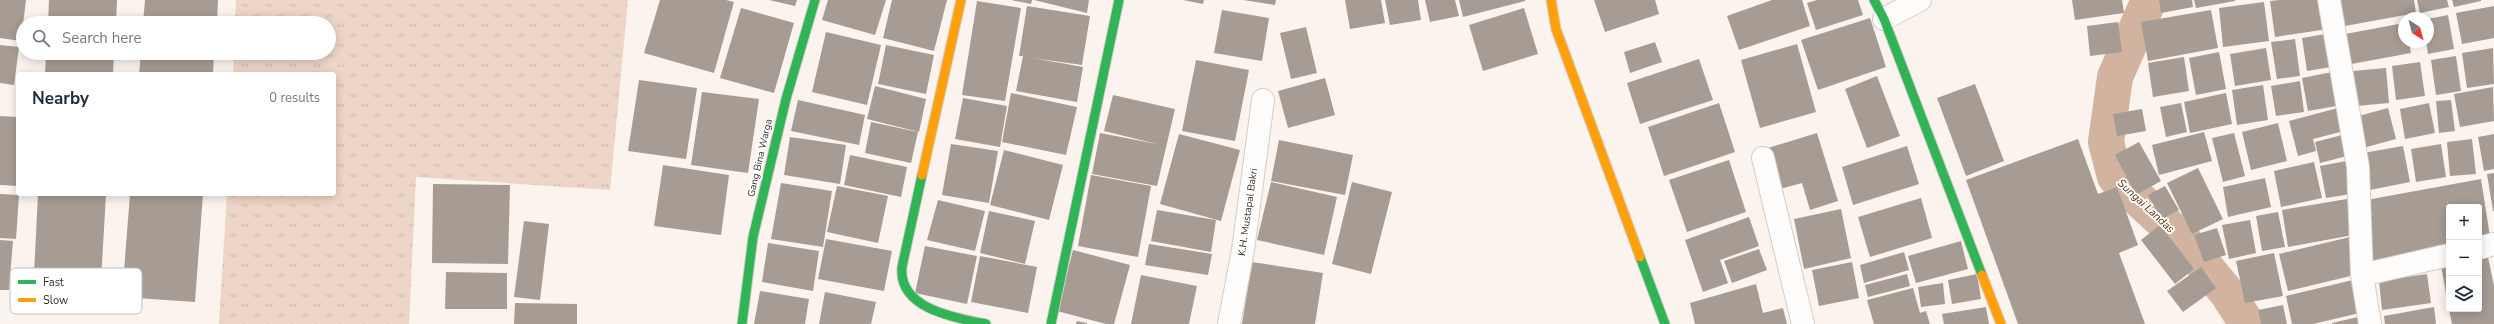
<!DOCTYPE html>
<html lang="en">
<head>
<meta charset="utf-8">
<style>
  :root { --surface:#fff; --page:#f2f2f3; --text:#1f2937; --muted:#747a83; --line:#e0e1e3 }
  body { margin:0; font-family:"Nunito Sans",sans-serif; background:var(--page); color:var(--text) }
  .controls { position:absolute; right:12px; bottom:12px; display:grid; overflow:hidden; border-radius:4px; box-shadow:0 2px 10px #0003 }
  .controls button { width:36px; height:36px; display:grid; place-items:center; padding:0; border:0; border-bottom:1px solid var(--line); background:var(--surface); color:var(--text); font:20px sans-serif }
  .compass { position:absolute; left:2398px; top:12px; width:36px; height:36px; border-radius:50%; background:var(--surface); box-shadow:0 2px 10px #0003; rotate:144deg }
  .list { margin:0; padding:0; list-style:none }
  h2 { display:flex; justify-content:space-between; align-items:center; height:52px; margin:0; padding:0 16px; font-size:17px }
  h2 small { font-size:13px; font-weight:400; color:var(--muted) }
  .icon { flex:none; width:22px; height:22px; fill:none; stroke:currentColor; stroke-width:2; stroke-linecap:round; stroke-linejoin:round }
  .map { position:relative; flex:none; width:2494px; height:324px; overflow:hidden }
  .search { position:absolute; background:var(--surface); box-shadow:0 2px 10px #0003; left:16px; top:16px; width:320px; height:44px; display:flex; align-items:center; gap:10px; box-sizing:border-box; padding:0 14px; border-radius:22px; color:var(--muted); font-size:15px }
  .panel { position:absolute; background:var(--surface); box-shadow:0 2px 10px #0003; left:16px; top:72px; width:320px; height:124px; border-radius:4px }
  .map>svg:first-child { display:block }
  .grass { fill:url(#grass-tufts) }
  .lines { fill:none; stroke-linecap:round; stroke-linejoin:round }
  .canal { stroke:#d2b39f; stroke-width:36 }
  .building { fill:#a69c94 }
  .street-casing { stroke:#d5ccc6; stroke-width:24 }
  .fast-casing { stroke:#d5ccc6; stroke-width:11 }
  .slow-casing { stroke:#d5ccc6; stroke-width:11 }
  .street { stroke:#fefdfc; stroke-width:22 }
  .fast { stroke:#30b455; stroke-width:9 }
  .slow { stroke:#ff9f0a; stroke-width:9 }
  .labels { text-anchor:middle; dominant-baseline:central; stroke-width:4; stroke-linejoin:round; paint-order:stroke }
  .street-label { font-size:10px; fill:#372c25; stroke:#fff }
  .water-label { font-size:11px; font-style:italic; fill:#622d00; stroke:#fff }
  .key { fill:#fff; stroke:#c3c0be; stroke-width:1 }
  .key-label { font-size:11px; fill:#372c25 }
</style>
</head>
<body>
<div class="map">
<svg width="2494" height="324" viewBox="0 0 2494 324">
  <defs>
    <pattern id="grass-tufts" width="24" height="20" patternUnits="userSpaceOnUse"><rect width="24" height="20" fill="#edd6c7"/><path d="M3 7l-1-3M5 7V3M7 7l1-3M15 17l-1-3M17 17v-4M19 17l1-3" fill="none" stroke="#ccb8ab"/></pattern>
  </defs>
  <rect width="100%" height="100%" fill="#faf3ee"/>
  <path class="grass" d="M236 0H628L610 190 416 177 409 324H219L227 194H334V74H233L234 53H329V23H235Z"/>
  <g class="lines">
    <path class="canal" d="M2149 0 2115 77 2106 142 2115 177 2184 241 2228 294 2247 324"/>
  </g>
  <path class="building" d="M0 0H26L21 41 0 38Z
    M49 0H117L116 23H48Z
    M145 0H218L217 23H143Z
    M660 0H726L734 2 714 73 644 53Z
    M769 0H797L795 6Z
    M828 0H886L875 35 822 20Z
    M892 0H947L934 51 883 38Z
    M1011 0H1032L1031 4Z
    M1034 0H1089L1087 13Z
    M1183 0H1204L1203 4Z
    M1243 0H1276L1275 5Z
    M1345 0H1381L1385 23 1350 29Z
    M1385 0H1418L1421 20 1390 25Z
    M1425 0H1455L1459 16 1430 22Z
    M1459 0H1525V1L1463 17Z
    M1594 0H1655L1659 14 1605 32Z
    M1772 0H1802L1810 26 1739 50 1727 16Z
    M1817 0H1858L1863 15 1816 30 1807 3Z
    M2072 0H2122L2124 13 2075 20Z
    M2159 0H2192L2193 7 2161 13Z
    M2194 0H2235V1L2196 8Z
    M2279 0H2324L2328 29 2275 37 2270 1Z
    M2340 0H2414L2416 13 2345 26Z
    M2417 0H2447L2449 7 2420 13Z
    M2452 0H2481V1L2454 7Z
    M977 1 1021 8 1005 101 962 95Z
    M2264 2 2269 41 2223 47 2219 8Z
    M1027 6 1090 16 1082 65 1033 58 1083 67 1077 102 1016 91 1023 56H1019Z
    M2494 6V38L2462 44 2456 13Z
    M741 8 794 23 774 93 720 78Z
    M1524 8 1538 54 1483 71 1469 25Z
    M1222 10 1269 18 1262 61 1214 53Z
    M2211 10 2218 48 2148 61 2141 22Z
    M2448 15 2454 49 2428 54 2426 42H2428V19Z
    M1870 18 1886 67 1818 90 1801 40Z
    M2118 22 2122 52 2090 56 2087 26Z
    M2404 23V42H2409L2411 53 2346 65 2340 35Z
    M1306 27 1317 73 1291 79 1280 33Z
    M826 32 881 45 867 105 812 92Z
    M2332 33 2337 66 2307 71 2302 38Z
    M2295 39 2300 76 2277 79 2271 42Z
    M1655 42 1662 62 1630 73 1624 52Z
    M1797 44 1816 112 1760 128 1741 60Z
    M0 45 19 47 14 85 0 83Z
    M886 45 934 55 926 94 878 84Z
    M2266 48 2271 80 2235 86 2230 54Z
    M2493 48 2494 84 2467 88 2462 53Z
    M2219 52 2226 89 2196 95 2189 58Z
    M46 53H114L113 74H45Z
    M141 53H214L213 74H139Z
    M2456 56 2461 91 2436 95 2431 60Z
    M2184 57 2189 91 2153 97 2148 63Z
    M1699 59 1713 100 1640 124 1627 83Z
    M1196 60 1249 70 1235 141 1182 131Z
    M2420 62 2425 96 2396 100 2392 66Z
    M2386 68 2389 103 2356 106 2353 71Z
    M2337 71 2342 105 2308 111 2302 78Z
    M1877 76 1900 136 1867 148 1845 89Z
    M1325 78 1335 115 1288 128 1278 91Z
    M639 80 697 88 686 159 628 151Z
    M2300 81 2304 112 2276 116 2271 86Z
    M1975 84 2004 161 1966 176 1937 98Z
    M2263 85 2268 120 2237 125 2232 90Z
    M875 86 926 99 919 132 867 119Z
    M2493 87 2494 121 2460 127 2454 94Z
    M702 92 759 99 748 173 691 165Z
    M1011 93 1077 107 1066 155 1002 142Z
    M2226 93 2232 124 2190 133 2184 102Z
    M1113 95 1175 109 1157 186 1092 174 1100 133 1157 144 1104 131Z
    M963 98 1007 106 1000 147 955 139Z
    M798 100 865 115 859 145 791 131Z
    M2451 100 2455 131 2439 133 2436 101Z
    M1719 103 1735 152 1664 176 1648 127Z
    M2181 103 2187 132 2166 137 2160 107Z
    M2429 103 2435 133 2405 139 2400 109Z
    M2338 108 2344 131 2313 139 2316 151 2298 156 2289 121Z
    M2388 108 2396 139 2363 148 2355 117Z
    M2142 109 2146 131 2117 136 2113 114Z
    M0 116 18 117V186L0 185Z
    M871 122 918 132 911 163 865 153Z
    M2278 123 2287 161 2251 170 2242 132Z
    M2204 132 2212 161 2159 175 2152 145Z
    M1817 133 1838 201 1810 210 1802 183 1780 189 1768 148Z
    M2234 133 2245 176 2223 182 2212 138Z
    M1179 134 1240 150 1221 221 1160 204Z
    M2346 134 2351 155 2320 163 2315 142Z
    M2494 134V169L2484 171 2478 137Z
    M790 137 846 145 840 184 784 175Z
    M2078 139 2098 194 2117 187 2138 245 2119 253 2145 324H2018L1966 180Z
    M2472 139 2476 174 2450 176 2447 142Z
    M1279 140 1353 155 1345 195 1271 181Z
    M2139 142 2161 181 2136 195 2115 155Z
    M951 144 998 151 989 203 942 195Z
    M2441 144 2446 177 2416 182 2411 149Z
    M1907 146 1919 184 1853 205 1842 167Z
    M2403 146 2410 182 2370 190 2363 153Z
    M1004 150 1063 165 1049 220 990 205Z
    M850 155 907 167 901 197 844 185Z
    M1729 160 1746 212 1687 232 1669 180Z
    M2346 161 2351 194 2326 198 2320 166Z
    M2314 162 2322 198 2281 207 2274 171Z
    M663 165 729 175 721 235 654 226Z
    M2198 168 2223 219 2192 234 2167 183Z
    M2494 173V211H2493L2487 174Z
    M1091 175 1151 186 1138 257 1078 246Z
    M2265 178 2271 207 2228 217 2223 187Z
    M2481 179 2491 243 2479 245V207H2449V250L2371 264 2361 201Z
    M1271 182 1337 197 1324 255 1257 240Z
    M1352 182 1392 192 1371 274 1332 264Z
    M781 183 832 191 823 247 771 239Z
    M433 184 510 185 508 264 432 263Z
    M837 186 888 196 878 243 827 232Z
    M2165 186 2179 210 2162 219 2148 195Z
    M0 194 19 195 16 239 0 238Z
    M38 194H106L100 298 33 294Z
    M130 194H203L195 302 122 297Z
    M1921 198 1932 238 1870 257 1858 217Z
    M2347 199 2353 235 2288 247 2282 210Z
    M938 200 985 211 975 251 927 240Z
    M1841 209 1851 258 1804 269 1794 219Z
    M1157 210 1216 220 1211 252 1151 241Z
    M989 211 1035 221 1025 264 980 253Z
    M2278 212 2285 247 2262 251 2256 216Z
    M1749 217 1759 246 1720 260 1728 283 1703 292 1685 240Z
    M2250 220 2256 253 2229 259 2222 225Z
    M524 221 549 224 540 300 514 297Z
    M2160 225 2194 269 2175 284 2141 240Z
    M2217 228 2226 255 2204 262 2194 235Z
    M2350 237 2359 274 2288 291 2279 254Z
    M826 239 892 251 884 291 818 279Z
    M0 240 13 241 9 290H0Z
    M1961 241 1968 269 1916 283 1908 256Z
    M768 243 819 251 813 291 762 282Z
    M1149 244 1212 254 1208 275 1145 265Z
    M925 246 977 256 967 304 915 293Z
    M1759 249 1767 270 1732 283 1724 261Z
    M1073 250 1130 265 1114 324H1106L1057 311Z
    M1904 252 1909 270 1864 283 1860 265Z
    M2274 253 2283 296 2245 303 2236 261Z
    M980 256 1037 267 1028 313 971 302Z
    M2488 257 2494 286V324H2452L2449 309H2479V259Z
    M1252 262 1323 273 1315 324H1242Z
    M1852 262 1859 298 1819 306 1812 270Z
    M2449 265V304H2448L2441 266Z
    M2201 267 2216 288 2183 312 2167 291Z
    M446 272 507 273V309H445Z
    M1907 274 1910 286 1868 297 1865 285Z
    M1977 274 1981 299 1952 304 1948 280Z
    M2427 274 2431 303 2382 310 2379 281Z
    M1141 275 1197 286 1189 324H1131Z
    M2357 279 2364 312 2313 324H2292L2286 296Z
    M1943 283 1945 304 1921 307 1918 287Z
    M1756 284 1763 313 1783 308 1787 324H1695L1690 303Z
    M1913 288 1920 313 1926 311 1930 324H1874L1867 300Z
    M760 291 809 299 805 324H754Z
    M825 292 876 302 871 324H819Z
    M515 303 577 304V324H514Z
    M2283 305 2287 324H2261L2258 310Z
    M1986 307 1989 324H1944L1942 314Z
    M2434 307 2436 324H2385L2384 316Z
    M2358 317 2359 324H2332V323Z
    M1077 321 1087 323V324H1076Z"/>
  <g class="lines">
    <defs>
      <path id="street" d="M2329 0 2358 167 2362 275 2370 324
        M1884 19 1920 0
        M1763 158 1803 324
        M2479 248 2494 244
        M2362 275 2449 255
        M1229 324 1243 250 1263 100"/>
      <path id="fast" d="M1874 0 1884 19 1982 275
        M922 175 902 267C898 309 956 318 986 324
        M1640 257 1665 324
        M742 324 753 237 786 99 815 0
        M1051 324 1119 0"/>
      <path id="slow" d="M1551 0 1556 29 1640 257
        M922 175 961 0
        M1982 275 2001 324"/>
    </defs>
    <use href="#street" class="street-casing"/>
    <use href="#fast" class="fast-casing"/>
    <use href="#slow" class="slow-casing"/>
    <use href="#street" class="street"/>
    <use href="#fast" class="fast"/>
    <use href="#slow" class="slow"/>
  </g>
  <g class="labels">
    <g class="street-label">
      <text transform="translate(760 158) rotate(-77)">Gang Bina Warga</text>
      <text transform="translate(1248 212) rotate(-82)">K.H. Mustapal Bakri</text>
    </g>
    <g class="water-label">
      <text transform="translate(2146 206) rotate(43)">Sungai Landas</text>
    </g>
  </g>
  <rect x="10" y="268" width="132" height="46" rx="6" class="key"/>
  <rect x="18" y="280" width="18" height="4" fill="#30b455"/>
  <rect x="18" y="298" width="18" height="4" fill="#ff9f0a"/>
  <g class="key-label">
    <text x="43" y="286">Fast</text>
    <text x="43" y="304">Slow</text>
  </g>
</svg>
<div class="controls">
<button>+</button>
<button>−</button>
<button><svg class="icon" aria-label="layers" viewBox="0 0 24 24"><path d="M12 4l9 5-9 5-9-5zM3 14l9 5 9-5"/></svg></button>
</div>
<svg class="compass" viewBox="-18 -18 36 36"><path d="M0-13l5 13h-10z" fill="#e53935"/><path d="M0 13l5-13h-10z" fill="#747a83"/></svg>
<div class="search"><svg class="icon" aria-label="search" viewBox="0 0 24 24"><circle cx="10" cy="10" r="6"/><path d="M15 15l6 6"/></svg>Search here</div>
<section class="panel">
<h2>Nearby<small>0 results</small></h2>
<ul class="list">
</ul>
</section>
</div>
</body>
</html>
